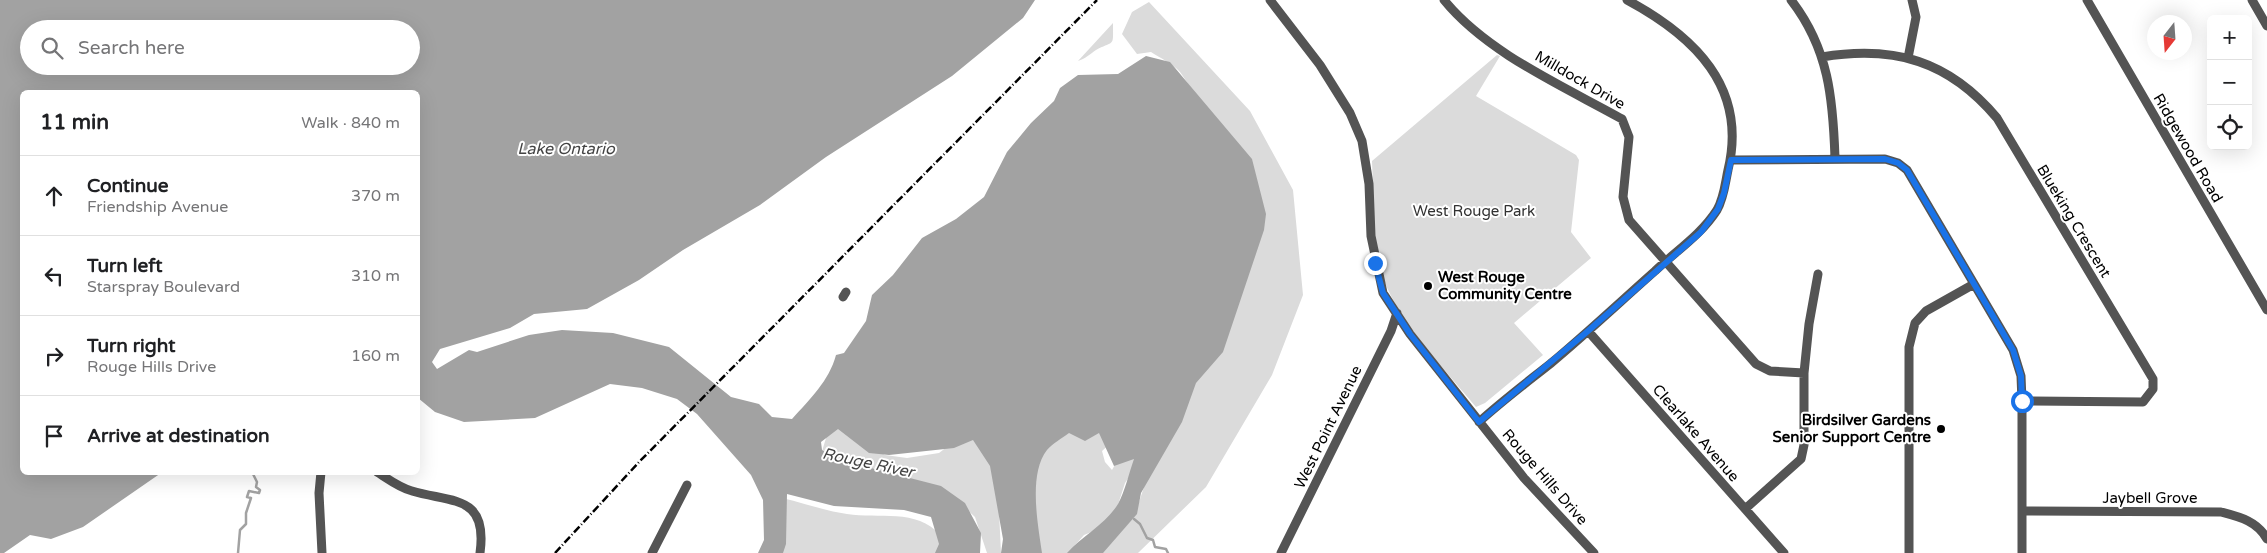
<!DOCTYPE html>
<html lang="en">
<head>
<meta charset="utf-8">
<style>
  :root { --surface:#fff; --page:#f6f6f6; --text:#202124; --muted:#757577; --line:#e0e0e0 }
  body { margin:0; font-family:"Varela Round",sans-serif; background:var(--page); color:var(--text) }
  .controls { position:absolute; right:15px; top:15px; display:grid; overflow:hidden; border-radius:8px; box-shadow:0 5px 20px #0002 }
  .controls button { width:45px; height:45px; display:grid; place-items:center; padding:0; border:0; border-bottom:1px solid var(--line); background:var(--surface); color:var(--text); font:25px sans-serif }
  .compass { position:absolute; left:2147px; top:15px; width:45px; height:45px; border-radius:50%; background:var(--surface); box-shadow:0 5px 20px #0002; rotate:197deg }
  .stop { position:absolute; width:15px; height:15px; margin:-11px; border:4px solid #1a73e8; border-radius:50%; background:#fff }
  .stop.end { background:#1a73e8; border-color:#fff; box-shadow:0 1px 5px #0008 }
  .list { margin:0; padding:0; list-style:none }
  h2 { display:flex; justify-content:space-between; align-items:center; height:65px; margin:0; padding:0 20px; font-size:21px }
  h2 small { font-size:16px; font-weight:400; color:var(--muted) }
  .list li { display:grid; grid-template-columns:32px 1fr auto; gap:15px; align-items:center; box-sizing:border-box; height:80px; padding:0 20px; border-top:1px solid var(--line) }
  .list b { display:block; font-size:19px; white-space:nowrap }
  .list p { margin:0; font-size:16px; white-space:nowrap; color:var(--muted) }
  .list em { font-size:16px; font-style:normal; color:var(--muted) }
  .icon { flex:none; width:28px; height:28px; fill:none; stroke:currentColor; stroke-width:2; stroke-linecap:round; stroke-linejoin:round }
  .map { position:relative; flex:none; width:2267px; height:553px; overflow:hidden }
  .search { position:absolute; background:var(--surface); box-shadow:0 5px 20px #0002; left:20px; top:20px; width:400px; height:55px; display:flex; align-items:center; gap:12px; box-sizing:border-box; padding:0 18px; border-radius:28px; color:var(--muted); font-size:19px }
  .panel { position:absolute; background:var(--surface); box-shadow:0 5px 20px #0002; left:20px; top:90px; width:400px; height:385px; border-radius:8px }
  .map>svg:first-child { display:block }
  .green { fill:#dbdbdb }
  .water { fill:#a2a2a2; fill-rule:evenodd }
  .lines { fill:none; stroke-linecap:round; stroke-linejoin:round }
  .stream { stroke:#a2a2a2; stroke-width:2.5 }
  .minor { stroke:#545454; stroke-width:9 }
  .rail { stroke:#000; stroke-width:2.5; stroke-dasharray:8 2.5 1 2.5; stroke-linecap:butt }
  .route { stroke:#1a73e8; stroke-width:6 }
  .poi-dot { fill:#000; stroke:#fff; stroke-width:2 }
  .labels { text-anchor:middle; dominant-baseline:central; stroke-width:4; stroke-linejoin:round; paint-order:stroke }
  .street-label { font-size:15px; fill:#000; stroke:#fff }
  .park-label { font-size:15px; fill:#323232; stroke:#fff }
  .poi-label { font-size:15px; font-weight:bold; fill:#000; stroke:#fff; text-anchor:start }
  .water-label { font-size:16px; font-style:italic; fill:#434343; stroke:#fff }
</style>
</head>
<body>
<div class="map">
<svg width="2267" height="553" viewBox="0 0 2267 553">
  <rect width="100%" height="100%" fill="#fff"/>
  <path class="green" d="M1149 2 1250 111 1293 190 1303 295 1272 375 1206 487 1138 553H1102L1134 517 1147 478 1263 213C1256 159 1224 128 1191 88 1187 83 1184 77 1180 72 1173 64 1160 58 1151 52L1137 54 1122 34 1132 12Z
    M1113 23C1113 48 1115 40 1096 50 1090 54 1085 59 1078 61Z
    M1497 55 1500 56 1476 96 1576 155 1579 160 1571 232 1591 258 1514 323 1543 355 1485 403 1476 407C1447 372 1399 322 1384 280 1371 243 1374 200 1372 161Z
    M1164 377 1141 459 1125 483 1114 517 1106 526 1084 535 1068 553H1036L1031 470 1056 393 1112 442 1102 451 1105 462 1112 470Z
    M835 420 854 438 885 455 907 458 939 453 968 431 990 454 999 511 1001 553H987L975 517 961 504 820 458 829 428Z
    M782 498C804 503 825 511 847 514 878 519 917 508 940 535L939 553H782Z"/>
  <path class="water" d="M0 0H1035L1023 18 952 76 826 157 760 205 683 250 639 280 587 309 534 314 510 328 440 349 432 362 437 369 469 350 477 352 529 335 562 330 613 333 669 347 731 397 759 404 772 417 792 419C810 399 829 381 836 355L844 353 866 321 872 295 893 275 922 238 956 219 984 197 1007 152 1031 123 1054 101 1060 88 1078 75 1118 74 1146 56 1170 62 1252 159 1266 214 1264 230 1223 352 1196 383 1182 422 1141 493 1137 514 1103 553H1067C1082 536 1106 524 1118 504 1125 491 1129 473 1134 459L1114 466 1099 433 1085 441 1069 433C1062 438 1052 444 1047 450 1028 474 1038 525 1042 553H1001L1003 539 990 466 973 440 954 448 889 455 869 453 838 429 821 442 822 450 836 459 941 486 965 503 981 533 980 553H935L939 544 931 517 904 510 834 506 787 494 786 544 783 553H758L764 540 763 500 751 475 697 414 677 399 642 388 610 384 535 418 464 422 435 412 418 398V92H22V472L161 473 83 527 51 539 30 535 4 553H0ZM29 29H411V66H29Z"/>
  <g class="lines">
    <path class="stream" d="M1134 519 1140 524 1147 538 1153 540 1155 547 1166 549 1168 553
      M238 553 240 530 246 524V513L251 498 247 497 249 491 259 493 260 490 256 487 257 482 252 472"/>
    <path class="minor" d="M1270 0 1320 65 1350 113 1362 141 1369 184 1371 236 1383 293 1410 334 1524 478 1594 553
      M1444 0C1487 53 1563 86 1622 119L1629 137 1623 197 1629 220 1756 364 1770 371 1804 373
      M1791 0C1829 49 1833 99 1835 158
      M2087 0 2267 310
      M2252 0 2267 26
      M1822 57C1895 45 1949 61 1997 118L2153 379V389L2143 402 2022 401
      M1908 58 1916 17 1912 0
      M1731 160 1885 159 1898 163 1907 170 2013 350 2021 376 2022 401V553
      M843 297 846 292
      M1588 331 1784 553
      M1479 422C1502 401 1526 383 1550 364 1586 334 1620 302 1655 271 1676 251 1701 235 1717 210 1724 198 1725 184 1728 170 1748 87 1694 36 1627 0
      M321 472 319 493 322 553
      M377 472C388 479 400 488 412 491 453 503 488 495 480 553
      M1745 509 1801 459 1804 445V373L1809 324 1818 274
      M2022 511 2221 512C2240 517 2257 521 2267 539
      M652 553 687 485
      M1281 553 1391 331 1397 313
      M1909 553V347L1915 323 1926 311 1974 284"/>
    <path class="rail" d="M555 553 640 461 1097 0"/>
  </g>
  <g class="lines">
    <path class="route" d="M1375 263 1383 293 1410 334 1479 422 1588 331 1701 232 1718 209 1724 193 1731 160 1885 159 1898 163 1907 170 2013 350 2021 376 2022 401"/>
  </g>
  <g class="poi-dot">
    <circle cx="1428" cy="286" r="5"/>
    <circle cx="1941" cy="429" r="5"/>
  </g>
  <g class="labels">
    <g class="street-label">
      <text transform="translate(1580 80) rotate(30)">Milldock Drive</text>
      <text transform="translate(2188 148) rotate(60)">Ridgewood Road</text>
      <text transform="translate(2074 221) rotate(59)">Blueking Crescent</text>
      <text transform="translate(1328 427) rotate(-64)">West Point Avenue</text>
      <text transform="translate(1696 433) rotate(49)">Clearlake Avenue</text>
      <text transform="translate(1545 477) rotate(49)">Rouge Hills Drive</text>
      <text x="2150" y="498">Jaybell Grove</text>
    </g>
    <g class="park-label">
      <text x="1474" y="211">West Rouge Park</text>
    </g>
    <g class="poi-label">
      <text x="1438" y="277">West Rouge<tspan x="1438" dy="17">Community Centre</tspan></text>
      <text x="1931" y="420" text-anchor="end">Birdsilver Gardens<tspan x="1931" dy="17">Senior Support Centre</tspan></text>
    </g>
    <g class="water-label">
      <text x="566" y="149">Lake Ontario</text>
      <text transform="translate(868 463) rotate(12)">Rouge River</text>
    </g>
  </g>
</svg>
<div class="controls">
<button>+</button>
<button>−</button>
<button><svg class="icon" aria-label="locate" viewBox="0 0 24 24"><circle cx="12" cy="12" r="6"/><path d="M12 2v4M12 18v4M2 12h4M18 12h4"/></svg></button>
</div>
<svg class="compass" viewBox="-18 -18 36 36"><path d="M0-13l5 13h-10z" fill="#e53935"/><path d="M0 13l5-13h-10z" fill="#757577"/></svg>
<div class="stop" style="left:2022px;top:401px"></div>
<div class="stop end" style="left:1375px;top:263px"></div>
<div class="search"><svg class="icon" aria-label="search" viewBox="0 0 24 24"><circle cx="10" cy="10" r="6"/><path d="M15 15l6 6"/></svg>Search here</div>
<section class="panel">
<h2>11 min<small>Walk · 840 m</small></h2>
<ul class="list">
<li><svg class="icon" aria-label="ahead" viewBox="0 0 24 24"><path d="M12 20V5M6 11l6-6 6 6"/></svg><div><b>Continue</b><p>Friendship Avenue</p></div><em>370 m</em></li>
<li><svg class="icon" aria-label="left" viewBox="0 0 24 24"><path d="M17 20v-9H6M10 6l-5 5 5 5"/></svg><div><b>Turn left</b><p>Starspray Boulevard</p></div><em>310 m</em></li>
<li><svg class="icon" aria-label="right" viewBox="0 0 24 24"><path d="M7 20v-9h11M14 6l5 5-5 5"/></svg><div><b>Turn right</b><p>Rouge Hills Drive</p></div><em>160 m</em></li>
<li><svg class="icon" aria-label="arrive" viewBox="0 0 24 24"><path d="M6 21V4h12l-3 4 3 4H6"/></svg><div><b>Arrive at destination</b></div></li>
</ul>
</section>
</div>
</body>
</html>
